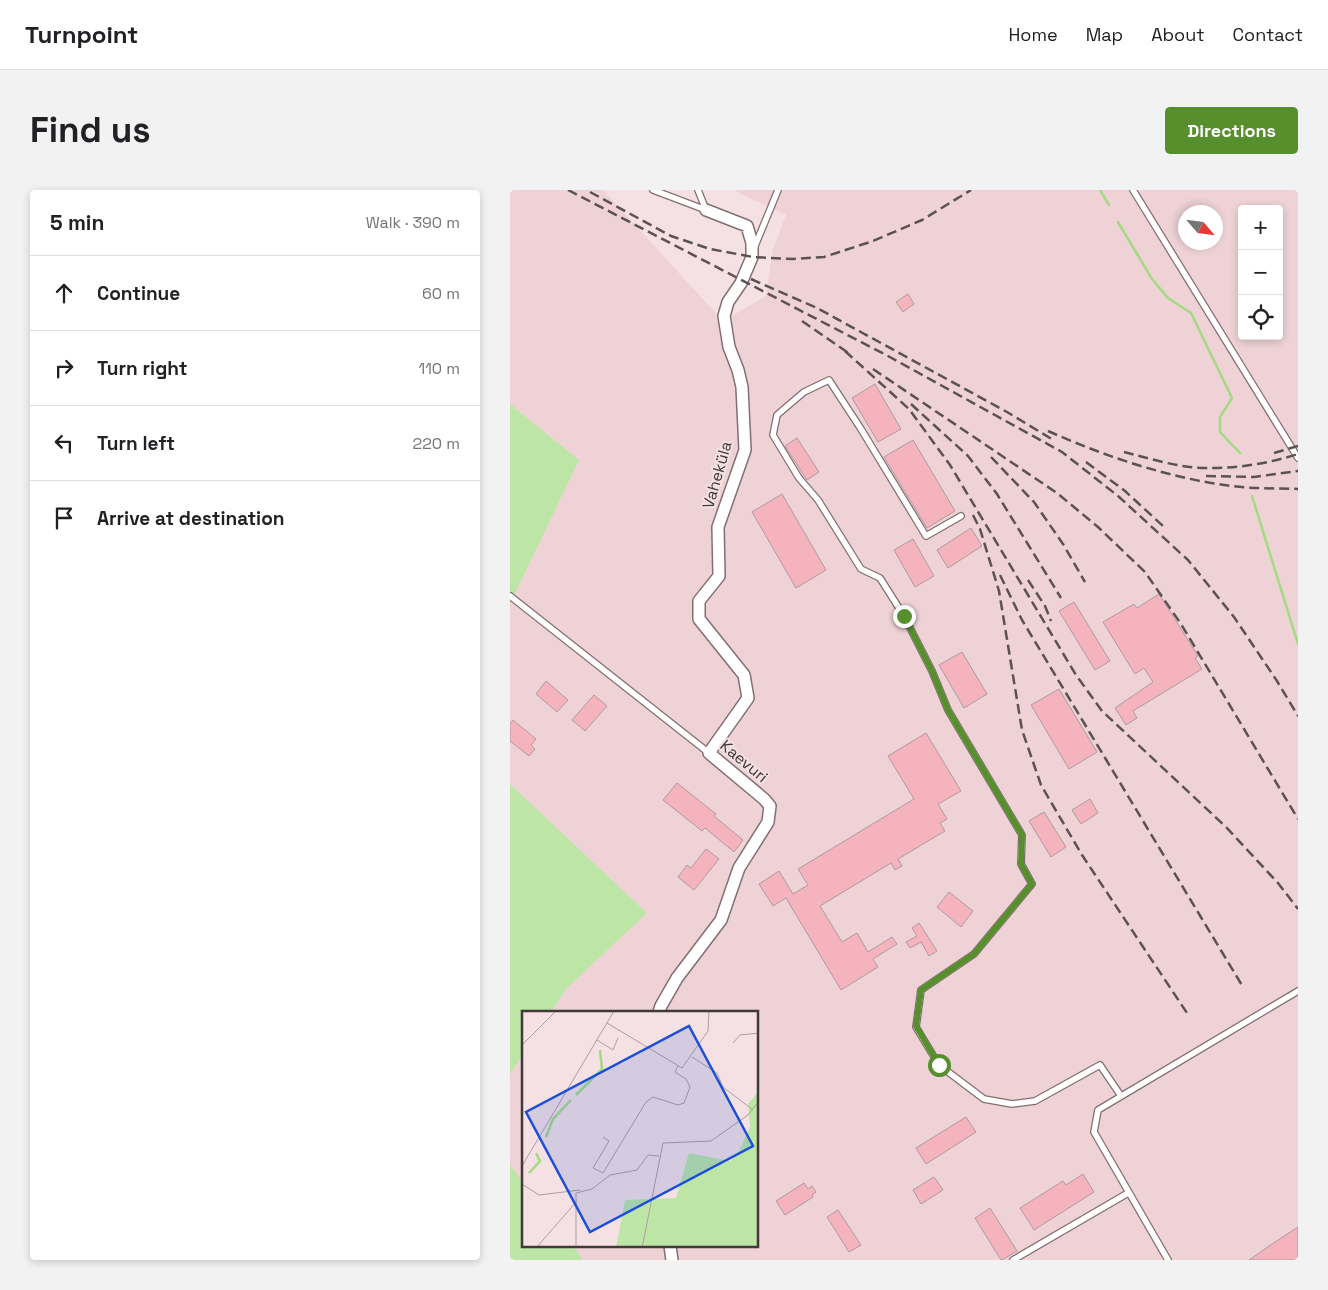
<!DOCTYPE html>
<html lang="en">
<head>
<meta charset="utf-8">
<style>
  :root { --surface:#fff; --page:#f2f2f2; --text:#202124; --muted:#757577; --line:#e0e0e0; --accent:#568f2c }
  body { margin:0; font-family:"Space Grotesk",sans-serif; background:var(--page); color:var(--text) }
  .controls { position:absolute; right:15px; top:15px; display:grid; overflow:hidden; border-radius:5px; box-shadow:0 2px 8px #0003 }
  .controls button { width:45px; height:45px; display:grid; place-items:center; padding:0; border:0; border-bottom:1px solid var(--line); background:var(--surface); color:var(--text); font:25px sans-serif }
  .compass { position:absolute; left:668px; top:15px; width:45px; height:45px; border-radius:50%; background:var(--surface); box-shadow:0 2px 8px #0003; rotate:118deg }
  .stop { position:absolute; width:15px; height:15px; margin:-11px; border:4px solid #568f2c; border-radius:50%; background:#fff }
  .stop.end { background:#568f2c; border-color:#fff; box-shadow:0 1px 5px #0008 }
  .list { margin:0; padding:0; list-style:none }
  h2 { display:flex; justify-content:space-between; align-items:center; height:65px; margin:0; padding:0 20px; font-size:21px }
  h2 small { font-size:16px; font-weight:400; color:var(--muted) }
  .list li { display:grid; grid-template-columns:32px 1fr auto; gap:15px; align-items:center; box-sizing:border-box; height:75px; padding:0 20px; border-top:1px solid var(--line) }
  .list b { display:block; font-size:19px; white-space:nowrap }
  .list em { font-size:16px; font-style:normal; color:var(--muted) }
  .icon { flex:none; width:28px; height:28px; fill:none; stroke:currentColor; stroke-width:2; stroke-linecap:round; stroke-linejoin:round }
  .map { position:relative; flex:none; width:788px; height:1070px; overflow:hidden; border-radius:5px }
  header { display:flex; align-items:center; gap:30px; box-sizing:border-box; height:70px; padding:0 25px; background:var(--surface); border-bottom:1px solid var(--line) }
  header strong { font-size:24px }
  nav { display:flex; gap:28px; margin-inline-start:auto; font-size:18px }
  .intro { display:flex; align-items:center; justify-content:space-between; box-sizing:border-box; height:120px; padding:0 30px }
  h1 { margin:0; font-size:35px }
  .button { padding:12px 22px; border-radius:5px; background:var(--accent); color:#fff; font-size:18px; font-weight:700 }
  main { display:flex; gap:30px; padding:0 30px }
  aside { flex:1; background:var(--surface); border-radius:5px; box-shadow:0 2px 8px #0003 }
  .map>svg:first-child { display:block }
  .built { fill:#eed2d6; fill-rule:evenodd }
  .green { fill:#bde5a6 }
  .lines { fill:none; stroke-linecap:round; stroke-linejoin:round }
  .stream { stroke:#a4da83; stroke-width:2.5 }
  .building { fill:#f4b3bd; stroke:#ae9b9e }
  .service-casing { stroke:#816f72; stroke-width:8 }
  .minor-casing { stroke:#816f72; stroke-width:14 }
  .service { stroke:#fff; stroke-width:5.5 }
  .minor { stroke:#fff; stroke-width:11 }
  .rail { stroke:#5c5253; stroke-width:2.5; stroke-dasharray:10 5; stroke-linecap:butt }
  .route { stroke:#568f2c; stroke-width:6 }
  .labels { text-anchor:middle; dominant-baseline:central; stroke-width:4; stroke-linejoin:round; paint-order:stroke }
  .street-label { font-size:16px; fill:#41393a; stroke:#f5e1e3 }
  .inset-river { fill:none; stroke:#a4da83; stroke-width:2.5 }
  .inset-road { fill:none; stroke:#ad9e9f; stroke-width:1 }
  .view { fill:#1d4ed8; fill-opacity:0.15; stroke:#1d4ed8; stroke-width:2.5 }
  .inset-edge { fill:none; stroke:#41393a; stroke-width:2.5 }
</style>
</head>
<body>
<header>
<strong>Turnpoint</strong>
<nav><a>Home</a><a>Map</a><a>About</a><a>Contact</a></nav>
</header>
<div class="intro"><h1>Find us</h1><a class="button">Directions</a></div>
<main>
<aside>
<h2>5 min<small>Walk · 390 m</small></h2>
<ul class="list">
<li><svg class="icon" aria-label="ahead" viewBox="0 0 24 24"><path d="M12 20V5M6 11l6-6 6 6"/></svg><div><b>Continue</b></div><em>60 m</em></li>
<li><svg class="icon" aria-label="right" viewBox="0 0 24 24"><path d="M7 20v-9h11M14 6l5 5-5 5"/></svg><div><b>Turn right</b></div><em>110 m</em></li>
<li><svg class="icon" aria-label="left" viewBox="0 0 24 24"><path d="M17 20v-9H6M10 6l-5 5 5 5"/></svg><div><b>Turn left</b></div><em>220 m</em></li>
<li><svg class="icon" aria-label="arrive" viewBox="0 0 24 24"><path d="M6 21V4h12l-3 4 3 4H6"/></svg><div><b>Arrive at destination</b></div></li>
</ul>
</aside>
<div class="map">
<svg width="788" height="1070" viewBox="0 0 788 1070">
  <rect width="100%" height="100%" fill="#f5e1e3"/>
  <path class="built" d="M0 0H93L213 131 256 106 263 59 276 25 225 1V0H788V1070H73L63 1056H248V822H41L56 799 137 723 0 594V414L69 270 0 214ZM732 19H769V146H732ZM676 22H706V52H676Z
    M14 863V993L0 975V884Z"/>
  <path class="green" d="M0 214 69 270 0 414Z
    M0 594 137 723 56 799 41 822H14V863L0 884Z
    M0 975 14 993V1056H63L73 1070H0Z"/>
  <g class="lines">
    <path class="stream" d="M590 0 599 15
      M608 32 642 89 658 108 681 123 722 208 710 227V242L730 263
      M742 306 788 454"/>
  </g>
  <path class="building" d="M398 104 404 114 393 122 386 112Z
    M365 194 391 239 368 252 342 208Z
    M287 248 309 282 297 290 275 256Z
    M403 250 445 321 417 338 374 267Z
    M272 304 316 380 286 398 242 322Z
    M461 338 472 356 438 378 427 360Z
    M403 349 424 386 405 397 384 360Z
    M649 404 688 466 685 468 692 479 623 521 627 528 616 535 605 518 643 492 634 478 625 484 593 432 624 414 627 418Z
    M564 412 600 471 585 480 549 421Z
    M452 462 477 504 454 518 429 475Z
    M36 491 58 510 47 522 26 504Z
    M549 499 587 562 559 579 521 515Z
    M84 505 97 516 75 541 62 530Z
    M3 530 26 549 21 555 25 559 19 566 0 551V534Z
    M416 543 451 601 428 614 437 629 430 633 435 641 388 669 392 676 385 680 381 673 310 716 332 752 347 743 358 762 382 747 387 754 363 769 368 777 331 800 276 708 263 716 249 694 269 681 283 704 298 695 288 679 404 609 378 566Z
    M167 593 206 624 204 626 233 650 224 662 195 638 192 641 153 610Z
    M580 609 588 623 571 634 562 620Z
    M534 622 556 657 541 667 519 631Z
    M196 659 209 669 184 700 168 687 177 675 181 678Z
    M439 702 463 721 451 737 427 717Z
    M409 733 427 761 419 766 411 752 400 758 396 752 407 746 402 738Z
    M456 927 466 942 416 974 406 958Z
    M573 984 584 1002 524 1040 510 1018 553 991 556 995Z
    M424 987 433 1000 411 1014 403 1000Z
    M294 993 298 999 302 996 306 1002 302 1005 303 1007 275 1025 266 1011Z
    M480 1018 507 1061 492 1070H491L465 1028Z
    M328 1020 351 1055 339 1062 317 1027Z
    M788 1037V1070H739L765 1052Z"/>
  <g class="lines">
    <defs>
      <path id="service" d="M143 0 196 20
        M188 0 196 20
        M623 0 788 268
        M245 56 268 0
        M451 326 416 346 351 239 319 190 294 202 267 225 263 245 289 288 308 310 351 379 370 388 394 426 422 481 438 520 512 645 511 674 522 694 464 764 411 800 406 837 429 875 474 909 502 914 525 911 590 875 611 906
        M0 406 199 563
        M503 1070 618 1003
        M658 1070 584 942 588 920 788 801"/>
      <path id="minor" d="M149 822 151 816 167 788 211 730 229 678 258 632 260 616 254 609 199 563 238 508 234 485 189 429V411L209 386 208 337 235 260 232 197 228 180 219 157 214 126 218 112 231 93 242 67V53L237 36 196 20
        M160 1056 162 1070"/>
    </defs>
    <use href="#service" class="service-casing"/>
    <use href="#minor" class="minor-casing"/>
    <use href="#service" class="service"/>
    <use href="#minor" class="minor"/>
    <path class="rail" d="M58 0 378 166 552 262 608 306 678 370 724 427 767 491 788 526
      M80 2 161 46 200 59 243 67 283 69 314 67 363 51 412 30 461 0
      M241 89 307 118 497 222 545 251
      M292 131 340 164
      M335 161 399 219 440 275 566 485 592 521 716 637 768 693 788 719
      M363 179 547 303 588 337 635 382 671 434 788 629
      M401 214 458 266 487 304 551 408
      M538 241C594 266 662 289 722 296 744 299 766 298 788 299
      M614 262C642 269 672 279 701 278 730 278 760 273 788 264
      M764 263 788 256
      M481 267 524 312 553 354 575 392
      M576 272 615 301 653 336
      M696 286 744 287 788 281
      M463 325 470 339 489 401 512 540 531 595 572 665 677 823
      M490 385 512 430 733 797
      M518 390 535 416 541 431"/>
  </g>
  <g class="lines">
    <path class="route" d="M394 426 422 481 438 520 512 645 511 674 522 694 464 764 411 800 406 836 429 875"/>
  </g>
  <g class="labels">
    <g class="street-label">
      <text transform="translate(207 285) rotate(-74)">Vaheküla</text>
      <text transform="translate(234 571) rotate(40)">Kaevuri</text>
    </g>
  </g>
  <g transform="translate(12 821)">
    <rect width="236" height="236" fill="#f5e1e3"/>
    <path d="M236 81V236L94 237 103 189 154 187 167 142 208 150 216 142 228 116 226 93Z" fill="#bde5a6"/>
    <path class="inset-river" d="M54 84 80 58 78 39M24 126 31 108 49 89M7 162 18 150 14 142"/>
    <path class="inset-road" d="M85 12 160 57 186 20 187 0M75 29 91 39 96 27M211 32 218 24 237 22M0 34 34 0M170 46 195 62 201 76 231 99M81 126 87 130 71 157 81 162 124 91 131 86 156 94 162 92 168 76 164 68 153 61 156 55M0 155 92 0M0 173 17 184 58 179M14 237 55 190M54 237V182L70 178 88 164 115 159 126 144 137 145M120 237 141 132 189 130 226 104 237 90"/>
    <path class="view" d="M167 15 231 135 68 221 4 101Z"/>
    <rect width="236" height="236" class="inset-edge"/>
  </g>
</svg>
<div class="controls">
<button>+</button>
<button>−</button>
<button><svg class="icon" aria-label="locate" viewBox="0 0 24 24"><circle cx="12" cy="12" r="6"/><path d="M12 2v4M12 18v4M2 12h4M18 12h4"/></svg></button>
</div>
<svg class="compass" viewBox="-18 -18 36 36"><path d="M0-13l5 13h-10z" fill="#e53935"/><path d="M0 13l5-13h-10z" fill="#757577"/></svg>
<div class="stop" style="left:429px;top:875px"></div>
<div class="stop end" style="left:394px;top:426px"></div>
</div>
</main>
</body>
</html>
